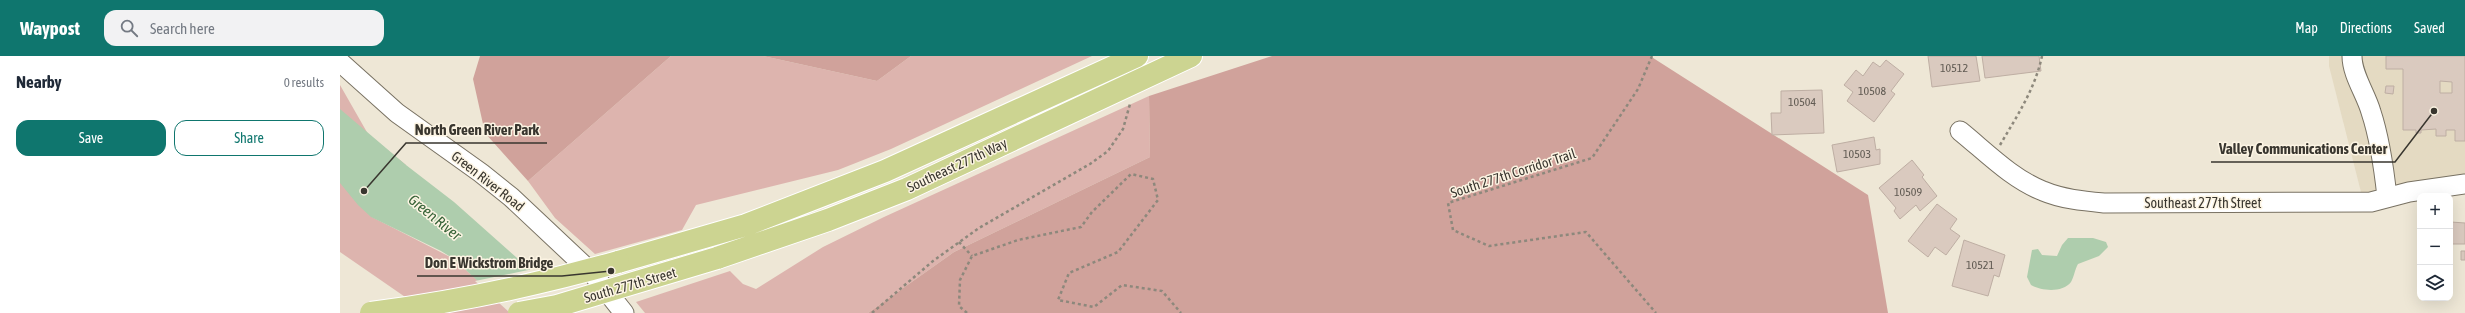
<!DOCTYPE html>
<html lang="en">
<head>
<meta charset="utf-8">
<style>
  :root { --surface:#fff; --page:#f2f2f3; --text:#1f2937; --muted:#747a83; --line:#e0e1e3; --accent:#0f766e }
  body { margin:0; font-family:"Asap Condensed",sans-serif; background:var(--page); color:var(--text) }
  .controls { position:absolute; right:12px; bottom:12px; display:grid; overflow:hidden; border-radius:8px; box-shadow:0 4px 16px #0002 }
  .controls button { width:36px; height:36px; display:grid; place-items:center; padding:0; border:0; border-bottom:1px solid var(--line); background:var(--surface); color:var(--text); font:20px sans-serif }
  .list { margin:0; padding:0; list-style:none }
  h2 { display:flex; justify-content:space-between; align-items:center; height:52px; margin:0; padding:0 16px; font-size:17px }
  h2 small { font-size:13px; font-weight:400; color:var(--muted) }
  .actions { display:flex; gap:8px; padding:12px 16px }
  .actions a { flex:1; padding:9px 0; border:1px solid var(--accent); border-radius:12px; text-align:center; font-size:14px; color:var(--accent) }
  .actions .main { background:var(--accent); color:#fff }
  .icon { flex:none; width:22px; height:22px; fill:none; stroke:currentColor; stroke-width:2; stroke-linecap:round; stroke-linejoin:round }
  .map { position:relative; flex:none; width:2125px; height:257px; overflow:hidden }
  header { display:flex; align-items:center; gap:24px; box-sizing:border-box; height:56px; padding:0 20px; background:var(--accent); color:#fff }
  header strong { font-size:19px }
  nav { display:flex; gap:22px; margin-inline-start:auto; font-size:14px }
  .search { width:280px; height:36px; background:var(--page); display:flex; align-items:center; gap:10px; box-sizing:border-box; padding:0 14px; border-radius:12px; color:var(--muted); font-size:15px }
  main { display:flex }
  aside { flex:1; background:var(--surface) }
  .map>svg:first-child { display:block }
  .built { fill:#e4dac2 }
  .green { fill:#ddb4ae }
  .forest { fill:#d0a29b }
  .water { fill:#aecdad }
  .pier { fill:#eee7d6 }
  .building { fill:#dacabf; stroke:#beaea3; fill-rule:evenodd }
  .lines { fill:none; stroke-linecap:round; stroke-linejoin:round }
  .minor-casing { stroke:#787162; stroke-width:21 }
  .major-casing { stroke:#fff; stroke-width:24 }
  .path { stroke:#8d887c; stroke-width:2.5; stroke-dasharray:3 3; stroke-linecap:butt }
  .minor { stroke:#fff; stroke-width:19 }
  .major { stroke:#ccd491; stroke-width:22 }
  .major-bridge-casing { stroke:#fff; stroke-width:24; stroke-linecap:butt }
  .major-bridge { stroke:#ccd491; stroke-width:22 }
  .labels { text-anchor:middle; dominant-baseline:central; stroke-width:3; stroke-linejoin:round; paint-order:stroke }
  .number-label { font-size:12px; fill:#615b53 }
  .street-label { font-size:14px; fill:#39362f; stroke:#fcf4e3 }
  .water-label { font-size:15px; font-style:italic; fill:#376337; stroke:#fcf4e3 }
  .leader { fill:none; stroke:#39362f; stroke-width:1.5 }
  .callout-dot { fill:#39362f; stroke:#fcf4e3; stroke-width:1.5 }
  .callout-label { font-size:15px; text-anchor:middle; font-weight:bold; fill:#39362f; stroke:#fcf4e3; stroke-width:3; stroke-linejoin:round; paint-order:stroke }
</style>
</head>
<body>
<header>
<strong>Waypost</strong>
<div class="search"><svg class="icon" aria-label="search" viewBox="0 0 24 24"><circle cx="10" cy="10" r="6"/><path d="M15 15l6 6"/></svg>Search here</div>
<nav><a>Map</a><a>Directions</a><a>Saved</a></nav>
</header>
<main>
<aside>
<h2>Nearby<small>0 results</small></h2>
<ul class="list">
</ul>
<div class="actions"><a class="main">Save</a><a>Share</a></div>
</aside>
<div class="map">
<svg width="2125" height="257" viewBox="0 0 2125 257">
  <rect width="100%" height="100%" fill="#eee7d6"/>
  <path class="built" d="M1989 0H2125V120L2022 140 1989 10Z"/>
  <path class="green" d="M331 0H423L537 25 571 0H752L551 93 498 114 356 149 342 174 255 198 215 162 188 125Z
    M0 29 28 78 66 109 32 161 114 203 173 257H84L71 245 0 196Z
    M809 40 810 101 614 196 528 257H305L296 246 390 215 403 228 416 233 483 191 544 161Z"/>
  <path class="forest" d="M140 0H331L188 125 145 77 133 23Z
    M423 0H571L537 25Z
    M932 0H1310L1528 139 1548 257H528L614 196 810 101 809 40Z"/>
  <path class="water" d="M0 53 66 109 114 146 239 257 142 229 114 203 101 195 31 161 18 149 0 127Z
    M1728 182H1753L1766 186 1768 191 1759 200 1738 208C1735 213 1734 221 1731 226 1723 237 1701 235 1691 229L1687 221 1692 194 1698 193 1702 199 1717 200 1722 189Z"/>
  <path class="pier" d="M193 213 240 256 241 257H170L135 225Z"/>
  <path class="building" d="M1588 0H1636L1640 25 1592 31Z
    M1642 0H1699L1701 15 1645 22Z
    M2046 0H2125V85H2115V74H2106V80H2096V73L2081 74V77H2076V74H2063V13H2046ZM2100 25 2112 26V37H2100Z
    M1546 4 1564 18 1551 35 1555 38 1534 66 1507 45 1513 36 1504 29 1516 14 1523 20 1533 6 1540 11Z
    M2046 30H2054L2053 38 2045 37Z
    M1482 34 1484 77 1432 79 1431 57H1441V35Z
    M1534 81 1536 94 1540 93V108L1497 116 1492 89Z
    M1572 104 1584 119 1582 121 1597 140 1580 155 1576 149 1560 163 1554 155 1556 152 1539 132Z
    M1597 148 1617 163 1610 173 1620 180 1606 199 1595 191 1588 201 1568 185Z
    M2111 166 2125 167V188H2111Z
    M1624 184 1665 199 1659 221 1654 219 1648 240 1612 230Z
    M2121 195H2125V204H2121Z"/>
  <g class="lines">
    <defs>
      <path id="minor" d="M2012 0C2012 19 2026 38 2031 56 2040 83 2044 113 2047 141
        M0 6 57 57 141 117 171 141 253 218 284 257
        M1620 75C1646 96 1672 123 1703 135 1722 143 1743 145 1764 147L2031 146 2069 136 2125 128"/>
      <path id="major" d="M377 202 488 164 567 133 851 0
        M278 206 406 169 545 115 797 0"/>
    </defs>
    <use href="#minor" class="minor-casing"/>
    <use href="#major" class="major-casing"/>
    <path class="path" d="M1312 0 1298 33 1252 102 1108 147 1113 174 1149 190 1246 176 1316 257
      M1660 89C1677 60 1695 33 1702 0
      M619 186 632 200
      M532 257 593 205 639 172 750 108 768 95 783 73 790 48
      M627 257 619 250 620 224 632 200 678 184 741 171 752 156 791 118 813 123 818 144 778 196 729 217 718 244 754 251 782 229 822 235 841 257"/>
    <use href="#minor" class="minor"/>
    <use href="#major" class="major"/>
    <defs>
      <path id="major-bridge" d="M31 257C115 246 197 229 278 206
        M179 257 217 250 377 202"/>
    </defs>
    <use href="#major-bridge" class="major-bridge-casing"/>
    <use href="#major-bridge" class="major-bridge"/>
  </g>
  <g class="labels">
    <g class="number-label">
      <text x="1614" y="12">10512</text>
      <text x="1532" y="35">10508</text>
      <text x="1462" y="46">10504</text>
      <text x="1517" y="98">10503</text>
      <text x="1568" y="136">10509</text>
      <text x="1640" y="209">10521</text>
    </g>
    <g class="street-label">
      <text transform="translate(617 109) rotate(-25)">Southeast 277th Way</text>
      <text transform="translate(1173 117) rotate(-18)">South 277th Corridor Trail</text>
      <text transform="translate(148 125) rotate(38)">Green River Road</text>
      <text x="1863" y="147">Southeast 277th Street</text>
      <text transform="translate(290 229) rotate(-16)">South 277th Street</text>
    </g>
    <g class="water-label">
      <text transform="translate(95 161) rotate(39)">Green River</text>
    </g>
  </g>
  <path class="leader" d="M24 135L66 87H207M2094 55L2055 106H1871M271 215L222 220H77"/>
  <g class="callout-dot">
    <circle cx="24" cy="135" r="4"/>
    <circle cx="2094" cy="55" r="4"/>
    <circle cx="271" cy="215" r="4"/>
  </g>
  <g class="callout-label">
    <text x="137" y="79">North Green River Park</text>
    <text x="1963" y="98">Valley Communications Center</text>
    <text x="149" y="212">Don E Wickstrom Bridge</text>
  </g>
</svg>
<div class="controls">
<button>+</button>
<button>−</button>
<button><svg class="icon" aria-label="layers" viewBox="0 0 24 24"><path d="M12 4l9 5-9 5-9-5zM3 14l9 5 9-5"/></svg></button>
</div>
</div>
</main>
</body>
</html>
